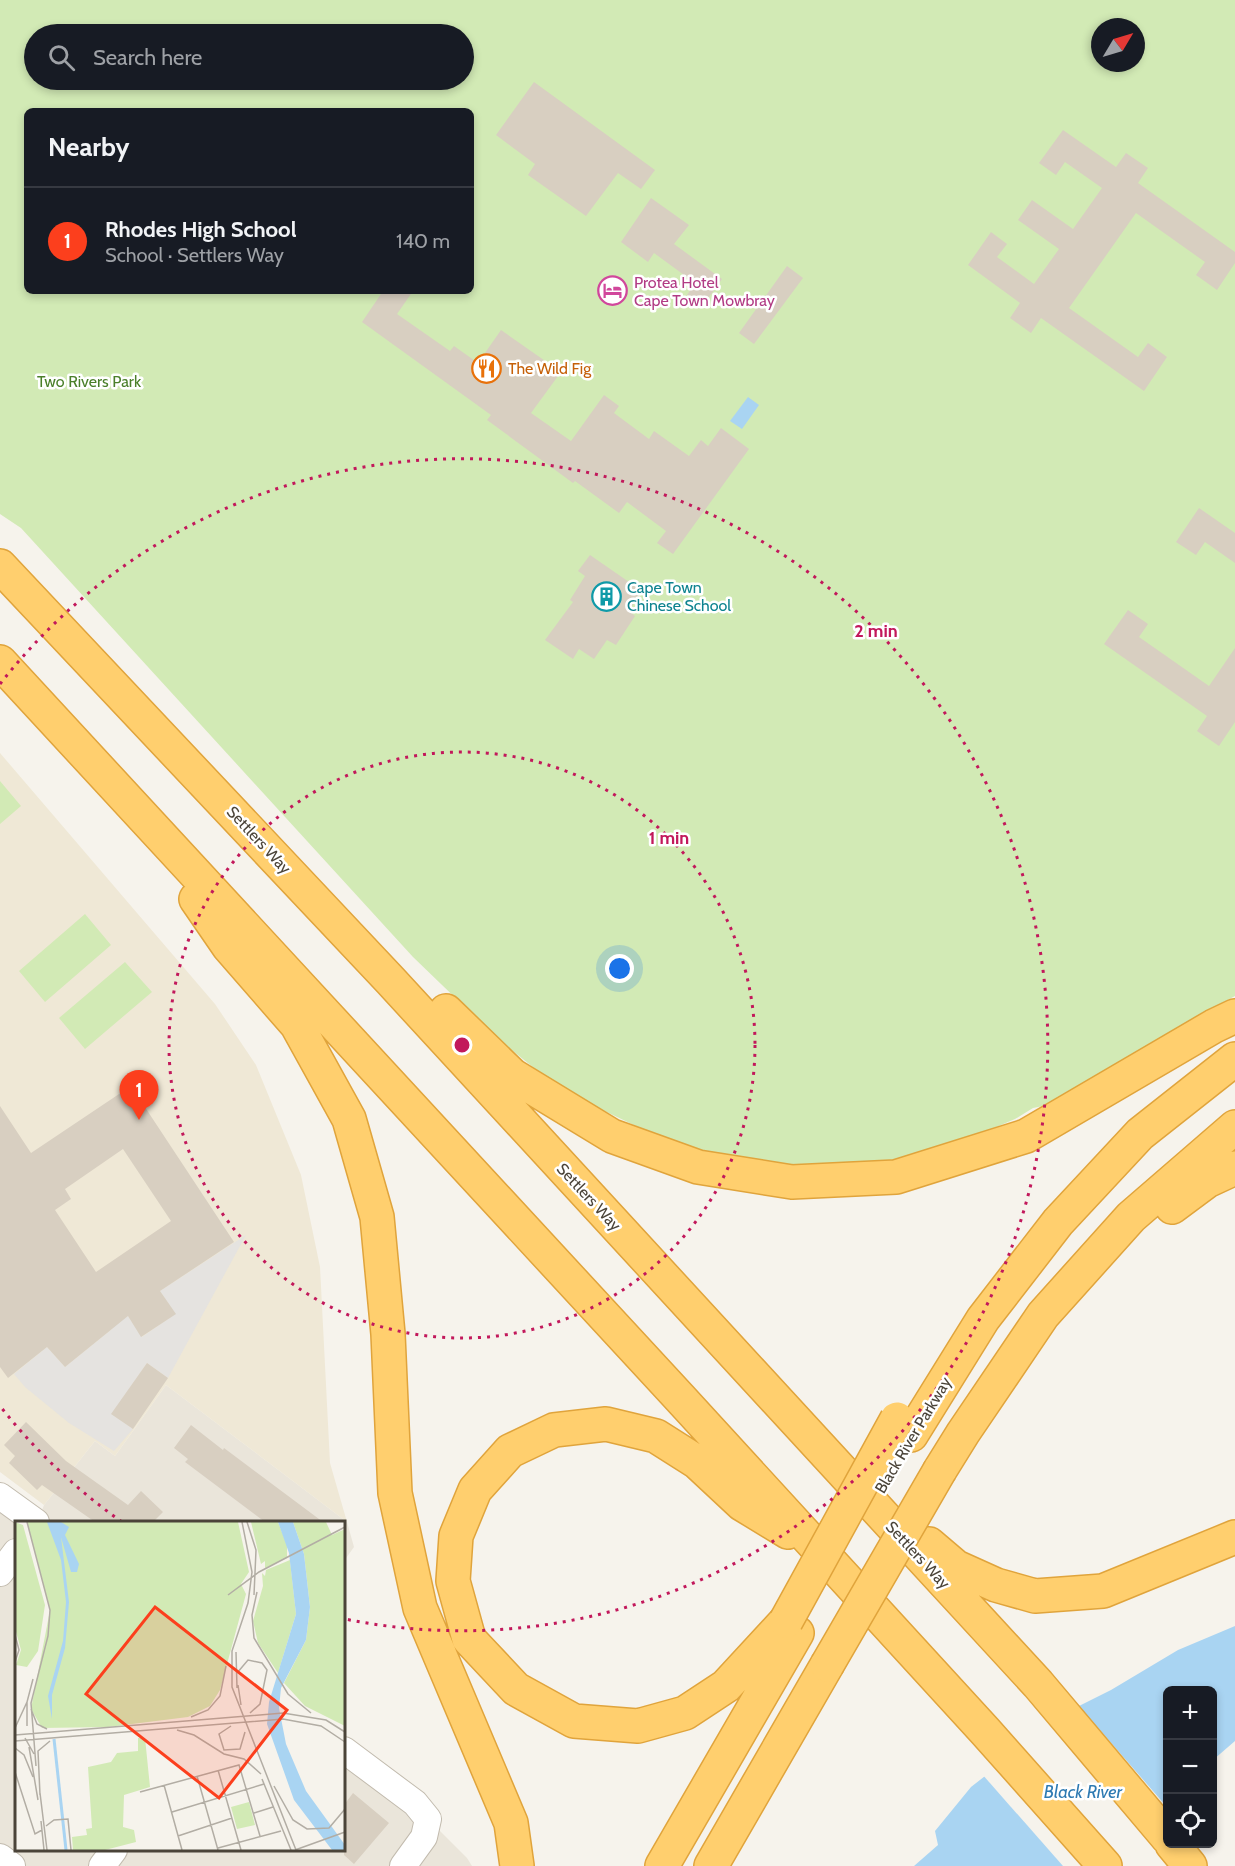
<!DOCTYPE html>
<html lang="en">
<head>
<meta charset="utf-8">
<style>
  :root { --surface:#171b24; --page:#242831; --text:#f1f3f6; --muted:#9ea1a6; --line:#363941; --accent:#fc3f1d }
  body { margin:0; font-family:Cabin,sans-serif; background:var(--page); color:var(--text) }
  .controls { position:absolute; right:18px; bottom:18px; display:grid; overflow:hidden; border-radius:9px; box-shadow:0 3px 9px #0003 }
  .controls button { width:54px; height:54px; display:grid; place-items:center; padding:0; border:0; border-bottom:2px solid var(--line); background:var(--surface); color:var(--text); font:30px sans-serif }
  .compass { position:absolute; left:1091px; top:18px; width:54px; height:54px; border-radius:50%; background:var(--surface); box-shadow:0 3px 9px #0003; rotate:52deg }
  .you { position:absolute; left:620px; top:969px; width:21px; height:21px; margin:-15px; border:4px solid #fff; border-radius:50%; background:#1a73e8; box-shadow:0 0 0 9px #1a73e833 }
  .badge { display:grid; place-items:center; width:39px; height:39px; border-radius:50%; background:var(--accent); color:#fff; font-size:20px; font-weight:700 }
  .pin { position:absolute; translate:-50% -50px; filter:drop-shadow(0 2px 3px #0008) }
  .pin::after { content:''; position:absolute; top:32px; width:21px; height:18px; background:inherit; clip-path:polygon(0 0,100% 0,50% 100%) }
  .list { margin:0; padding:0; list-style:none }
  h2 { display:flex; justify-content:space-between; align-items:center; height:78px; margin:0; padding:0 24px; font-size:26px }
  h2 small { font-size:20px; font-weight:400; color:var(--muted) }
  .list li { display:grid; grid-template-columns:39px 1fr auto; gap:18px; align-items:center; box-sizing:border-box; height:108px; padding:0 24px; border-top:2px solid var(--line) }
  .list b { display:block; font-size:22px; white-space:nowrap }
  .list p { margin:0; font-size:20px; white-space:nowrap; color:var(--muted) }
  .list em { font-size:20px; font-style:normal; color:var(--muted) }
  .icon { flex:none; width:33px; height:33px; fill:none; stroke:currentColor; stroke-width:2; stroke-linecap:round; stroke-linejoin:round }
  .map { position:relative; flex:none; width:1235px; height:1866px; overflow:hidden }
  .search { position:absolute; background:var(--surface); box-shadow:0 3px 9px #0003; left:24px; top:24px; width:450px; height:66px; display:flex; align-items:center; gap:15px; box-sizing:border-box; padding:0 21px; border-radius:33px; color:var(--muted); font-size:22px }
  .panel { position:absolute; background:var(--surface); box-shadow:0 3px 9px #0003; left:24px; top:108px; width:450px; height:186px; border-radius:9px }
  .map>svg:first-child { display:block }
  .residential { fill:#eae5da }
  .education { fill:#efe8d6 }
  .green { fill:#d2eab5; fill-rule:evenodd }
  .parking { fill:#e5e3e0 }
  .water { fill:#a9d4f2 }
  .pier { fill:#f6f3ec }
  .building { fill:#d8cfc1; fill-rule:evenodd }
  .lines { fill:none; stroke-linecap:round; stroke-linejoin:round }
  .street-casing { stroke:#c2bbae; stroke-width:28 }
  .highway-casing { stroke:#e0a43c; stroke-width:36 }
  .street { stroke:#fff; stroke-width:26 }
  .highway { stroke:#ffcf6e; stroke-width:33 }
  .highway-bridge-casing { stroke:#e0a43c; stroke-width:36; stroke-linecap:butt }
  .highway-bridge { stroke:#ffcf6e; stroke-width:33 }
  .ring { fill:none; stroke:#c2185b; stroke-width:3; stroke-dasharray:3 6 }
  .labels { text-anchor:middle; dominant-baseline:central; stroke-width:5; stroke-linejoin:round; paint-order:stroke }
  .hotel-label { font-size:16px; fill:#b23c85; stroke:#fff; text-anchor:start }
  .food-label { font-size:16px; fill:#c56008; stroke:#fff; text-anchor:start }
  .park-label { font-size:16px; fill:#4a7f2a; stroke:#fff }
  .culture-label { font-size:16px; fill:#0d838f; stroke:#fff; text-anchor:start }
  .street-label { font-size:16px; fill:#4b4439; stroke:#fff }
  .water-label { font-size:18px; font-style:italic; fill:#2e7ab2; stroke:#fff }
  .inset-river { fill:none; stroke:#a9d4f2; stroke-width:3 }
  .inset-road { fill:none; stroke:#b2ada4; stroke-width:1.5 }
  .view { fill:#fc3f1d; fill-opacity:0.15; stroke:#fc3f1d; stroke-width:3 }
  .inset-edge { fill:none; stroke:#4b4439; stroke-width:3 }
  .centre { fill:#c2185b; stroke:#fff; stroke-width:3 }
  .ring-label { font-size:18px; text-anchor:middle; font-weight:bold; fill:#c2185b; stroke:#fff; stroke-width:5; stroke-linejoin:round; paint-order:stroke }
</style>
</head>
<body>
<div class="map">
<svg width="1235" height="1866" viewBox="0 0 1235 1866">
  <rect width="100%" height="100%" fill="#f6f3ec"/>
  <path class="residential" d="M166 1385 347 1522 354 1547 344 1561V1522H38L44 1505 95 1441 115 1456Z
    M0 1496 16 1522V1850H344V1750L428 1819 467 1858 472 1866H0Z"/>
  <path class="education" d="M0 753 215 1004 256 1065 301 1175 320 1267 330 1463 347 1522 166 1385 115 1456 95 1441 44 1505 0 1472Z"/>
  <path class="green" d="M0 0H1235V996L1197 1016 1081 1087 1043 1106 1033 1108 1015 1119 956 1144 911 1157 867 1163 828 1165 783 1164 739 1159 690 1148 638 1127 588 1103 539 1072 498 1039 413 957 21 528 0 514ZM1100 27H1136V63H1100ZM34 34H464V80H34ZM27 111H471V291H27Z
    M0 781 21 806 0 824Z
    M85 914 111 945 45 1002 19 971Z
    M125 962 152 992 85 1049 59 1018Z"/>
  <path class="parking" d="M246 1235 168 1378 147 1363 112 1414 133 1429 114 1451 69 1423 25 1387 14 1374 47 1347 65 1367 112 1329 126 1313 142 1337 175 1314 160 1291Z"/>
  <path class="water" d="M748 397 759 405 742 429 730 421Z
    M1235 1626V1741L1213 1760 1212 1690H1168L1167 1807 1119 1866H914L938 1845 935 1831 971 1787 1067 1712 1111 1690 1178 1650Z"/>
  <path class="pier" d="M1077 1704 1167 1807 1168 1812 1123 1866H1063L982 1774 1065 1710Z"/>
  <path class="building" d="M534 82 655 170 641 189 618 173 586 216 528 175 535 164 496 135Z
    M1063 130 1116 167 1126 153 1148 168 1138 183 1235 252V263L1217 290 1196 275 1205 262 1136 213 1069 308 1138 357 1148 343 1167 357 1144 391 1041 318 1031 333 1010 318 1020 303 968 265 991 232 1007 244 997 257 1034 284 1059 249 1018 220 1032 200 1073 229 1102 188 1065 162 1056 175 1039 163Z
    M651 198 689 225 674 244 722 279 702 307 687 295 695 283 654 253 648 262 621 242Z
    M787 266 803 278 754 344 739 333Z
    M383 291H413L397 314 450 351 454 346 478 363 501 330 561 372 531 413 571 441 604 395 619 406 614 413 649 439 654 431 689 456 701 440 708 446 721 428 749 449 673 554 657 543 666 531 627 502 619 513 575 481 573 483 487 420 491 415 362 322Z
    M1199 508 1235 533V563L1205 542 1196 555 1176 542Z
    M590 555 642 591 629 611 635 616 616 645 607 640 594 659 579 649 573 659 545 640 573 602 570 600 585 576 578 571Z
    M1128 610 1148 624 1139 637 1209 686 1235 648V722L1219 746 1197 731 1207 716 1104 644Z
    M131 1086 234 1242 160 1291 176 1314 141 1337 128 1316 65 1367 47 1347 8 1378 0 1367V1106L31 1153ZM123 1149 171 1221 96 1272 55 1210 71 1199 65 1189Z
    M147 1363 168 1378 133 1429 111 1414Z
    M26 1422 66 1461 128 1505 141 1491 163 1512 153 1522H95L42 1485 37 1490 9 1463 15 1456 4 1445Z
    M191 1425 223 1450 224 1448 323 1522H265L185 1462 188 1459 174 1448Z
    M353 1793 389 1823 354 1864 344 1855V1805Z"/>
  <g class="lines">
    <defs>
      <path id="street" d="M0 1496 36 1522
        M0 1573 16 1552
        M344 1750 415 1803 428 1819 424 1837 403 1866
        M0 1857 12 1866
        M102 1866 114 1850"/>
      <path id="highway" d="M0 566 390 980 1038 1684 1168 1838
        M0 662 680 1398 985 1731 1105 1866
        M196 899 229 947 297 1025 349 1119 377 1217 388 1334 395 1493 420 1608 511 1823 517 1866
        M446 1011 512 1075 612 1136 698 1167 792 1182 896 1177 1026 1136 1214 1026 1235 1016
        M1172 1207 1207 1181 1235 1168
        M911 1435 983 1319 1058 1222 1140 1134 1235 1059
        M940 1470 963 1433 1043 1315 1131 1217 1235 1127
        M929 1544 956 1567 996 1585 1035 1596 1103 1591 1235 1537
        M786 1621 726 1686 685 1713 638 1726 574 1721 516 1689 469 1639 453 1581 456 1536 475 1490 510 1451 554 1430 606 1424 656 1436 697 1462 742 1504 788 1532
        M1172 1844 1190 1866
        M662 1866 797 1633
        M711 1866 827 1665"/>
    </defs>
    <use href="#street" class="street-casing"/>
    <use href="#highway" class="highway-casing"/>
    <use href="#street" class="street"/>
    <use href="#highway" class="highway"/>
    <defs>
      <path id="highway-bridge" d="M786 1621 897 1419
        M827 1665 940 1470"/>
    </defs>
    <use href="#highway-bridge" class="highway-bridge-casing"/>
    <use href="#highway-bridge" class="highway-bridge"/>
  </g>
  <g class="ring">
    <circle cx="462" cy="1045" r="293"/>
    <path d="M122 1522A586 586 0 0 1 0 1406M0 684A586 586 0 1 1 345 1619"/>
  </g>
  <defs>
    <symbol id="hotel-ring" viewBox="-11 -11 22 22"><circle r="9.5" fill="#fff" stroke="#d1479c" stroke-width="1.5"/><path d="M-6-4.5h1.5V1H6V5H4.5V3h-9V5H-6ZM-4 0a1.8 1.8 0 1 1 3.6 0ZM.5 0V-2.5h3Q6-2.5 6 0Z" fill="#d1479c"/></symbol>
    <symbol id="restaurant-ring" viewBox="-11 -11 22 22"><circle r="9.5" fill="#fff" stroke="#e8710a" stroke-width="1.5"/><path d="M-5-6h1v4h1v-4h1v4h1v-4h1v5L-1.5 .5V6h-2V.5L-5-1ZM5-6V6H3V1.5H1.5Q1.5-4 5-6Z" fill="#e8710a"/></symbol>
    <symbol id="building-ring" viewBox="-11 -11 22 22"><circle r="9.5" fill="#fff" stroke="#0f9aa8" stroke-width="1.5"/><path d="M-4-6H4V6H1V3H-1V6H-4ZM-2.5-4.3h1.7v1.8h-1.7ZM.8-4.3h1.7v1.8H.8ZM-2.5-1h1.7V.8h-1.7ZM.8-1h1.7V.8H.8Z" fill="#0f9aa8"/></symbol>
  </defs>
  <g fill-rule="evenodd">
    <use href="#hotel-ring" x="596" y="274" width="33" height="33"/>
    <use href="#restaurant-ring" x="470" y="352" width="33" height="33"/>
    <use href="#building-ring" x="590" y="580" width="33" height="33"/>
  </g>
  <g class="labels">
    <g class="hotel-label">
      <text x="634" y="282">Protea Hotel<tspan x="634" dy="18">Cape Town Mowbray</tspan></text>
    </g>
    <g class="food-label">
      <text x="508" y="368">The Wild Fig</text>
    </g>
    <g class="park-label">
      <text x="89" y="381">Two Rivers Park</text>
    </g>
    <g class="culture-label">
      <text x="627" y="587">Cape Town<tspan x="627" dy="18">Chinese School</tspan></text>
    </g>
    <g class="street-label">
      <text transform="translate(259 840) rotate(47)">Settlers Way</text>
      <text transform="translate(589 1197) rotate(47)">Settlers Way</text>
      <text transform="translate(913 1435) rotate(-59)">Black River Parkway</text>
      <text transform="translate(918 1555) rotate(47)">Settlers Way</text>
    </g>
    <g class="water-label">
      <text x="1083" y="1792">Black River</text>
    </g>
  </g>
  <g transform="translate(15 1521)">
    <rect width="330" height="330" fill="#f6f3ec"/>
    <path d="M0 1 8 4 30 84 23 130 12 146 1 144 6 129 0 107ZM12 1H223L234 51 226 63 231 73 205 169 195 185 173 196 93 206 27 207 16 188 35 89ZM236 1H263L272 24V37L250 47V40L246 43ZM278 1H311L317 14 330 8V205L290 185 269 162 291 119 295 86 289 33ZM275 39 281 93 263 152 243 122 238 100 248 65 247 52 250 55 251 49ZM123 217H130L135 266 109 274 108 306 119 309 121 321 90 329H58L57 316 72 314 71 308 77 307 73 246 96 241 102 232 123 230ZM234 281 240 304 222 308 216 286Z" fill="#d2eab5"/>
    <path d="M32 1H46L54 6 50 14 64 43 62 51H56L46 16 54 81 50 127 37 174V198L33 175 48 120 51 81 46 39ZM263 1H278L289 33 295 86 291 119 266 167 264 187 271 223 291 270 330 324V329H317L279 279 252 203 254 181 281 93 274 32Z" fill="#a9d4f2"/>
    <path class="inset-river" d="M39 218 51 329"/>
    <path class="inset-road" d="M12 1 35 89 33 115 16 182 21 245M227 1 237 51 233 82 217 130V166L281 329M232 1 241 29 239 74M242 71 237 94 239 117 273 173 296 192M213 74 244 51 330 6M0 114 4 129 0 141M221 131 222 167M222 152 233 139 247 142 252 149 245 183 235 192M223 164 226 184M16 188 22 203 32 208M176 196 193 189 205 175 211 145M12 205V181L18 158M216 205 204 213 209 229 225 228 230 211M0 207 12 181M162 209 179 214 209 233 229 238 246 253M0 214 268 192 311 199 330 211M10 217 19 233M0 220 268 198 306 205 330 221M14 226 23 279M0 227 9 234 18 256M203 249 226 329M0 251 20 313 27 309M182 255 203 329M247 258 276 329M149 264 167 329M259 265 278 299 292 308 314 307 330 288M125 271 224 244 245 315M25 272 32 329M25 274 23 230 35 220M157 291 249 263M239 292 258 286M26 300 29 329M31 305 39 299 53 298 56 329M163 315 217 297M203 327 266 310M280 329 330 311"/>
    <path class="view" d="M140 86 272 189 204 277 71 173Z"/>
    <rect width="330" height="330" class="inset-edge"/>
  </g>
  <circle cx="462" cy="1045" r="9" class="centre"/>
  <g class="ring-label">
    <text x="876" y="637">2 min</text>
    <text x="669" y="844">1 min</text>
  </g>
</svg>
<div class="controls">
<button>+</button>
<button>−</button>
<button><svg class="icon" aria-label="locate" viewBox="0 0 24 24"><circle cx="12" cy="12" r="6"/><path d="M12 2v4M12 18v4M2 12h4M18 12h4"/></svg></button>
</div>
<svg class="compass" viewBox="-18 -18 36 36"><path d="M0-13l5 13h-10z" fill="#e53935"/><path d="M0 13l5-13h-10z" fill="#9ea1a6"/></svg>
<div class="you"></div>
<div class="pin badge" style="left:139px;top:1120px">1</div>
<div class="search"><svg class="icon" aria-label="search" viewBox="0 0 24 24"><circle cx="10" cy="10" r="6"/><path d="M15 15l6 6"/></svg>Search here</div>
<section class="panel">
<h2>Nearby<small></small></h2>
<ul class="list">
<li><span class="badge">1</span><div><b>Rhodes High School</b><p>School · Settlers Way</p></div><em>140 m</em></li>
</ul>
</section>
</div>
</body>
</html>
